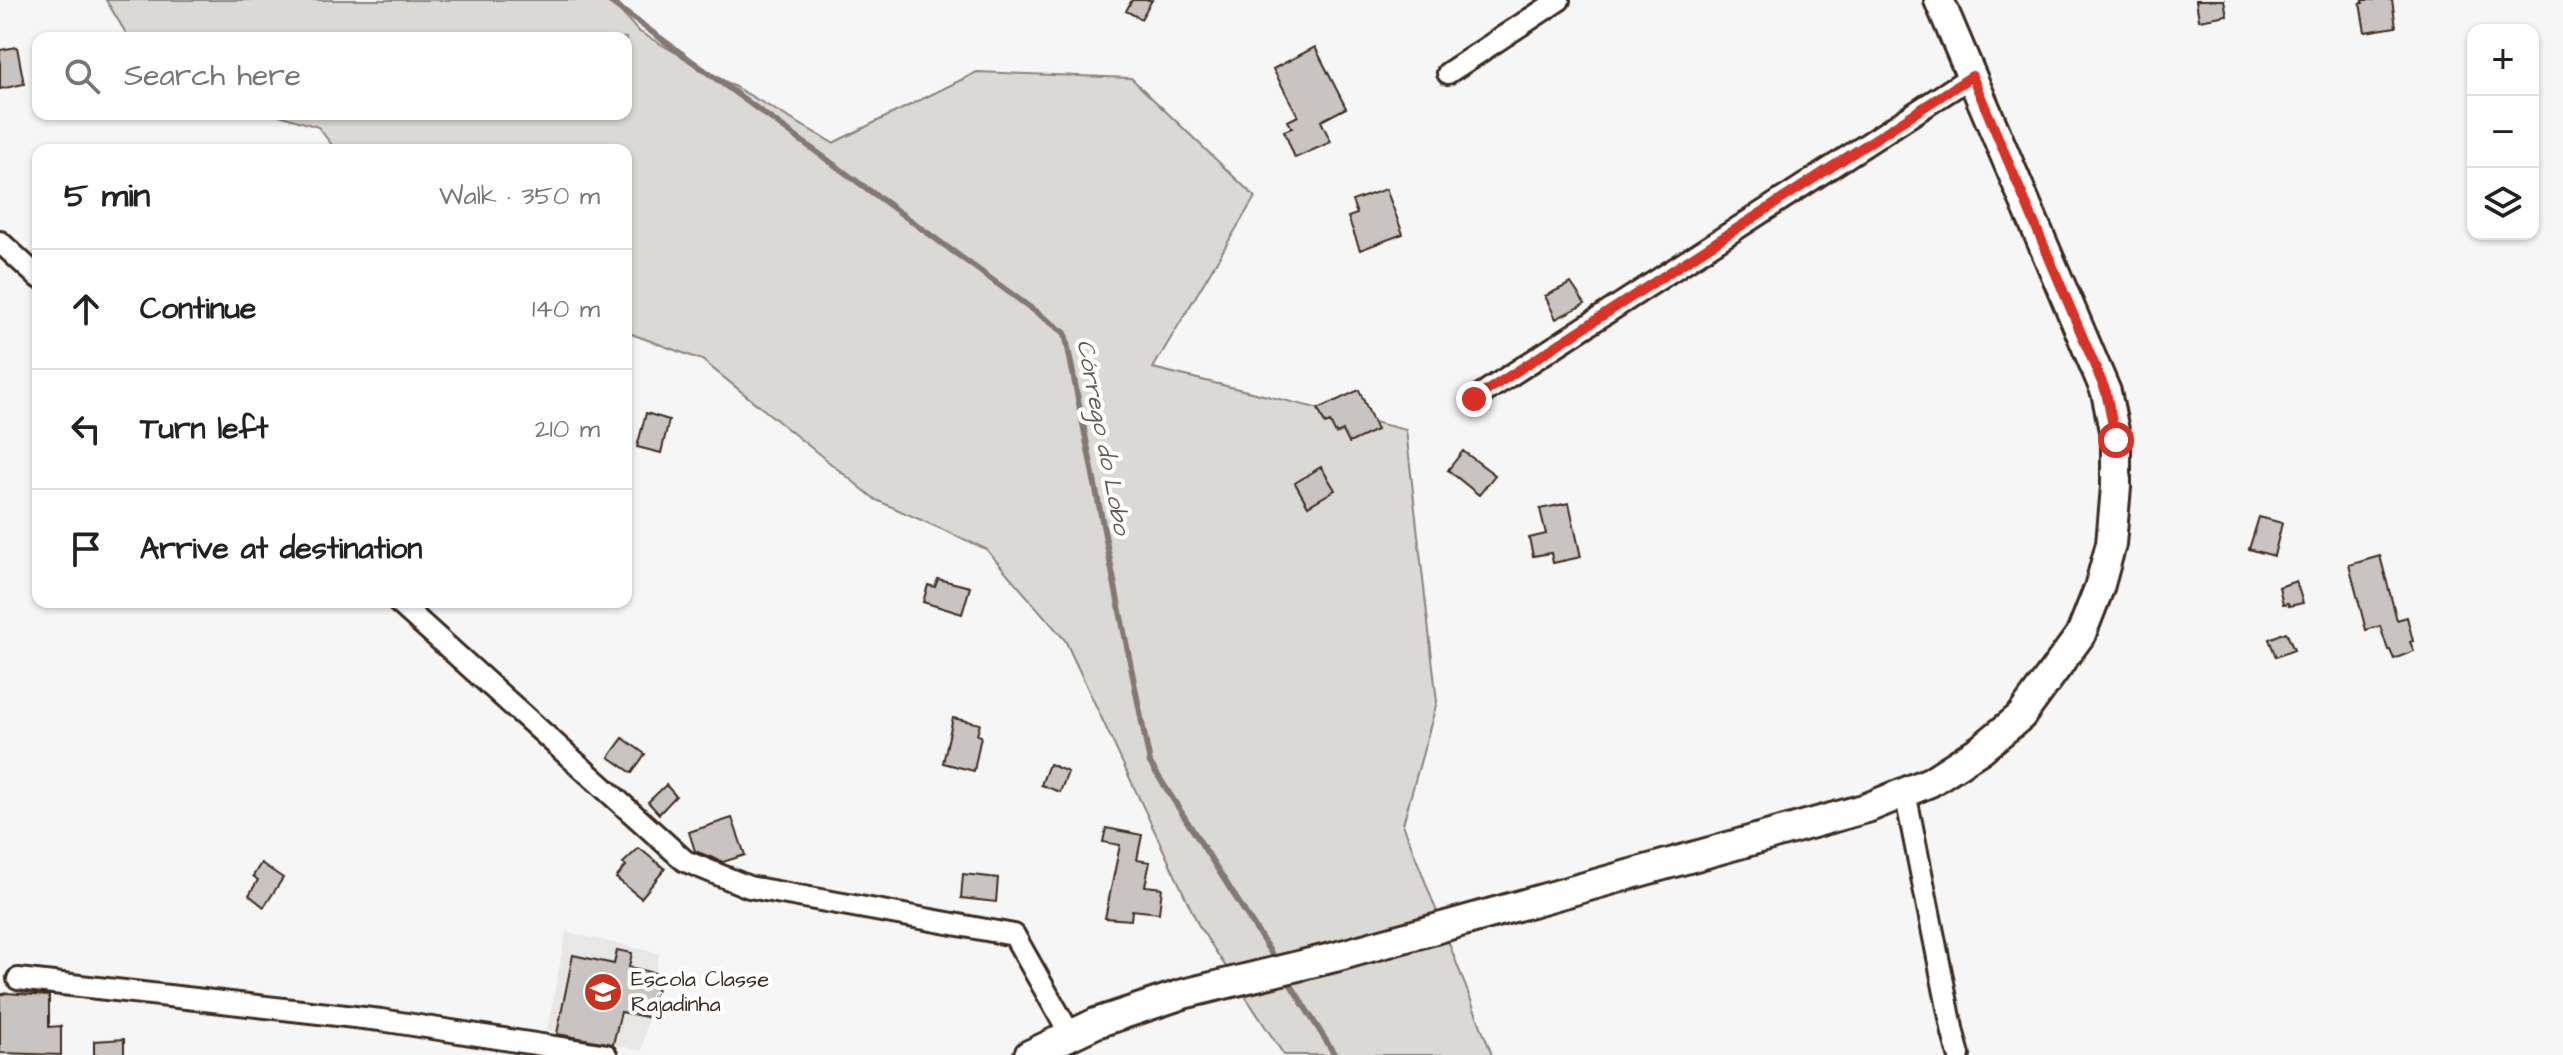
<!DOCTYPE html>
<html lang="en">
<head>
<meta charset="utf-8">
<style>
  :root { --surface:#fff; --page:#f6f6f6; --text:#222; --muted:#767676; --line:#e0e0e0 }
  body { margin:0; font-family:"Architects Daughter",sans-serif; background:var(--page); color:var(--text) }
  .controls { position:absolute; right:24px; top:24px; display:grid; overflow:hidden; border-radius:16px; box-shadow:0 2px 6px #0004 }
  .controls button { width:72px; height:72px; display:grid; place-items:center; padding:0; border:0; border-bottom:2px solid var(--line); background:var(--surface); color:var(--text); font:40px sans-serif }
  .stop { position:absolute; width:24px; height:24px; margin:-18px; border:6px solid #d93025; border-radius:50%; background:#fff }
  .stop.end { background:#d93025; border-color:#fff; box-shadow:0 2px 8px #0008 }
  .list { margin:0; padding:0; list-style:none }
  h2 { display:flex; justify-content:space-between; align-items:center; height:104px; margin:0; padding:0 32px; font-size:34px }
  h2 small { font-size:26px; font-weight:400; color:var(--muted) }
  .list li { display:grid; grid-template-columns:52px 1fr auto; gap:24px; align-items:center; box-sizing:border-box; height:120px; padding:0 32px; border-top:2px solid var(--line) }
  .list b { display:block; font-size:30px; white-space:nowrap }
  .list em { font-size:26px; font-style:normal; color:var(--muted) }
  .icon { flex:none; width:44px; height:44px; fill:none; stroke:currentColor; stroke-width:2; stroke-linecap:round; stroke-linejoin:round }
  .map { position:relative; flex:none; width:2563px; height:1055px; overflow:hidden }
  .search { position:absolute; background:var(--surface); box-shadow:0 2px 6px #0004; left:32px; top:32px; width:600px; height:88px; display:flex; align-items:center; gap:20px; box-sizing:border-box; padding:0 28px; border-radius:16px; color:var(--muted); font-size:30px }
  .panel { position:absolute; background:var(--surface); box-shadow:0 2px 6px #0004; left:32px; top:144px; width:600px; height:464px; border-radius:16px }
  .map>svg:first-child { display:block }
  .built { fill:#e9e7e6 }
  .green { fill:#dbd9d6; stroke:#8b827a; stroke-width:2 }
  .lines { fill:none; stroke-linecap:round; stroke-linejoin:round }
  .stream { stroke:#847972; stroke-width:6 }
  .building { fill:#c9c3c1; stroke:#3b2a1e; stroke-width:2 }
  .street-casing { stroke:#3b2a1e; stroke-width:26 }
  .secondary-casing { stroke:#3b2a1e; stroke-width:34 }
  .street { stroke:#fff; stroke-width:20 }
  .secondary { stroke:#fff; stroke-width:28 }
  .route { stroke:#d93025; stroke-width:10 }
  .labels { text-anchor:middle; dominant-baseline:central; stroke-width:8; stroke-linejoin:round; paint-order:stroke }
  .poi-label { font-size:22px; fill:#3b2a1e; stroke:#fff; text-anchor:start }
  .water-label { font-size:24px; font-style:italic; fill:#65584f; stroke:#fff }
</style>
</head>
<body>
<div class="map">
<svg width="2563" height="1055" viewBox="0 0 2563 1055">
  <rect width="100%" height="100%" fill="#f7f6f6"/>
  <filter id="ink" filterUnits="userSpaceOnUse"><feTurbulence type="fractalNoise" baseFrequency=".0125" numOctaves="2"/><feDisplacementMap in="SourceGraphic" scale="16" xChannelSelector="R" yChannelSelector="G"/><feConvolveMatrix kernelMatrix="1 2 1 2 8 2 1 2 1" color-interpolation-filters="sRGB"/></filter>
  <g filter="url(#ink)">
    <path class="built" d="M566 932 659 953 642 1051 547 1030Z"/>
    <path class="green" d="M106 0H610L638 31 833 143 977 72 1131 78 1255 197 1153 368 1406 430 1437 702 1403 824 1492 1055H1284L1199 926 1065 640 986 549 876 500 702 360 626 332V150H336L318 127 276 114H626V38H129Z"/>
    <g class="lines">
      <path class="stream" d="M608 0 1065 333 1150 763 1278 964
        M1286 977 1335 1055"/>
    </g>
    <path class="building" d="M1132 0H1152L1141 19 1126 11Z
      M2196 0H2224L2227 15 2199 20Z
      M2363 0H2392L2396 27 2365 32 2360 3H2363Z
      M17 47 24 84 0 89V50Z
      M1315 47 1346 108 1321 121 1331 142 1295 158 1284 131 1292 128 1288 121 1298 116 1273 69Z
      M1386 189 1403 234 1360 250 1348 217 1357 214 1352 201Z
      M1571 283 1585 304 1556 319 1545 296Z
      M1359 390 1377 430 1349 443 1343 431 1336 434 1330 422 1325 424 1318 409Z
      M646 413 669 420 661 453 637 447Z
      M1463 451 1495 475 1479 495 1448 470Z
      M1321 467 1335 490 1308 506 1295 483Z
      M1569 503 1581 557 1553 563 1551 553 1533 556 1529 538 1546 534 1540 509Z
      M2259 517 2282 523 2274 556 2249 549Z
      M2380 556 2397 620 2407 617 2413 641 2410 642 2414 651 2394 659 2390 650H2388L2380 626 2366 630 2349 565Z
      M938 579 970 587 962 614 923 602 928 585 935 587Z
      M2296 581 2303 603 2289 606 2288 603 2283 604 2279 587Z
      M2286 632 2294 650 2276 657 2269 639Z
      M953 718 980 724 977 735 981 736 974 771 943 763Z
      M623 738 645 754 632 773 609 757Z
      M1049 764 1068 772 1060 792 1041 785Z
      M666 785 676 796 659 814 648 802Z
      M732 818 745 855 723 862 695 851 689 832Z
      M1106 828 1142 835 1137 860 1150 862 1145 886 1162 888 1159 913 1132 910 1131 920 1105 918 1120 845 1103 842Z
      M639 848 665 869 641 898 616 878 626 866 623 863Z
      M261 863 283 878 264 907 249 895 258 880 253 876Z
      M963 874 998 878 996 902 961 898Z
      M617 950 632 953 629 967 659 974 652 1018 621 1012 613 1044 557 1034 573 955 614 964Z
      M6 993 49 996V1027L61 1026V1055L0 1053V995Z
      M124 1039V1055H94V1041Z"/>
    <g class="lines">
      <defs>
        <path id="street" d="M1448 73 1559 0
          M0 242 38 277
          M1474 399 1972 76
          M398 602 685 861 749 887 1014 935 1071 1036
          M1905 792 1953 1033 1959 1055
          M18 979 381 1020 606 1055"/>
        <path id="secondary" d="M1029 1055 1096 1023 1183 994 1335 957 1867 808 1930 782 1981 749 2021 716 2081 634 2099 588 2111 544 2116 487V440L2106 392 1939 0"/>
      </defs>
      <use href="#street" class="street-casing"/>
      <use href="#secondary" class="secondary-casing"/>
      <use href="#street" class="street"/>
      <use href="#secondary" class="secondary"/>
    </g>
  </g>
  <g class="lines" filter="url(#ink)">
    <path class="route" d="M1474 399 1972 76 2106 392 2116 440"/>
  </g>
  <defs>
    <symbol id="school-disc" viewBox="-11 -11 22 22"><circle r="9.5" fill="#c8321e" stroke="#fff"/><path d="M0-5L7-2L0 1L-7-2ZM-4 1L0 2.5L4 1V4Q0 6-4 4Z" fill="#fff"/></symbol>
  </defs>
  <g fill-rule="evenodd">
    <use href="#school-disc" x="581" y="970" width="44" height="44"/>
  </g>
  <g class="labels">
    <g class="poi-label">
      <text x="631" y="979">Escola Classe<tspan x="631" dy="25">Rajadinha</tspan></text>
    </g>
    <g class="water-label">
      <text transform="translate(1103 437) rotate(79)">Córrego do Lobo</text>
    </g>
  </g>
</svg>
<div class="controls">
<button>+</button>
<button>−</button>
<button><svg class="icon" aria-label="layers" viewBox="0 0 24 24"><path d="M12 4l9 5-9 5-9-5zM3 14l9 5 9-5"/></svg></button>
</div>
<div class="stop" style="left:2116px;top:440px"></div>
<div class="stop end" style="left:1474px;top:399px"></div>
<div class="search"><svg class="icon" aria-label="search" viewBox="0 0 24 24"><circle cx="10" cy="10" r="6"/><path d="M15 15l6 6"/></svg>Search here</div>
<section class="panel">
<h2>5 min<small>Walk · 350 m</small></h2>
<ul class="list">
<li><svg class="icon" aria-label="ahead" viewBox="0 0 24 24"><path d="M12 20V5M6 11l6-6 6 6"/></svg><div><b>Continue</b></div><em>140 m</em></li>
<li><svg class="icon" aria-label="left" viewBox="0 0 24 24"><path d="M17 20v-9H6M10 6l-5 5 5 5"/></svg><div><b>Turn left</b></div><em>210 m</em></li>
<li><svg class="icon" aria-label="arrive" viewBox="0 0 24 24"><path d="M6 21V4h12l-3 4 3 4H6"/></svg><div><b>Arrive at destination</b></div></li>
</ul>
</section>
</div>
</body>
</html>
